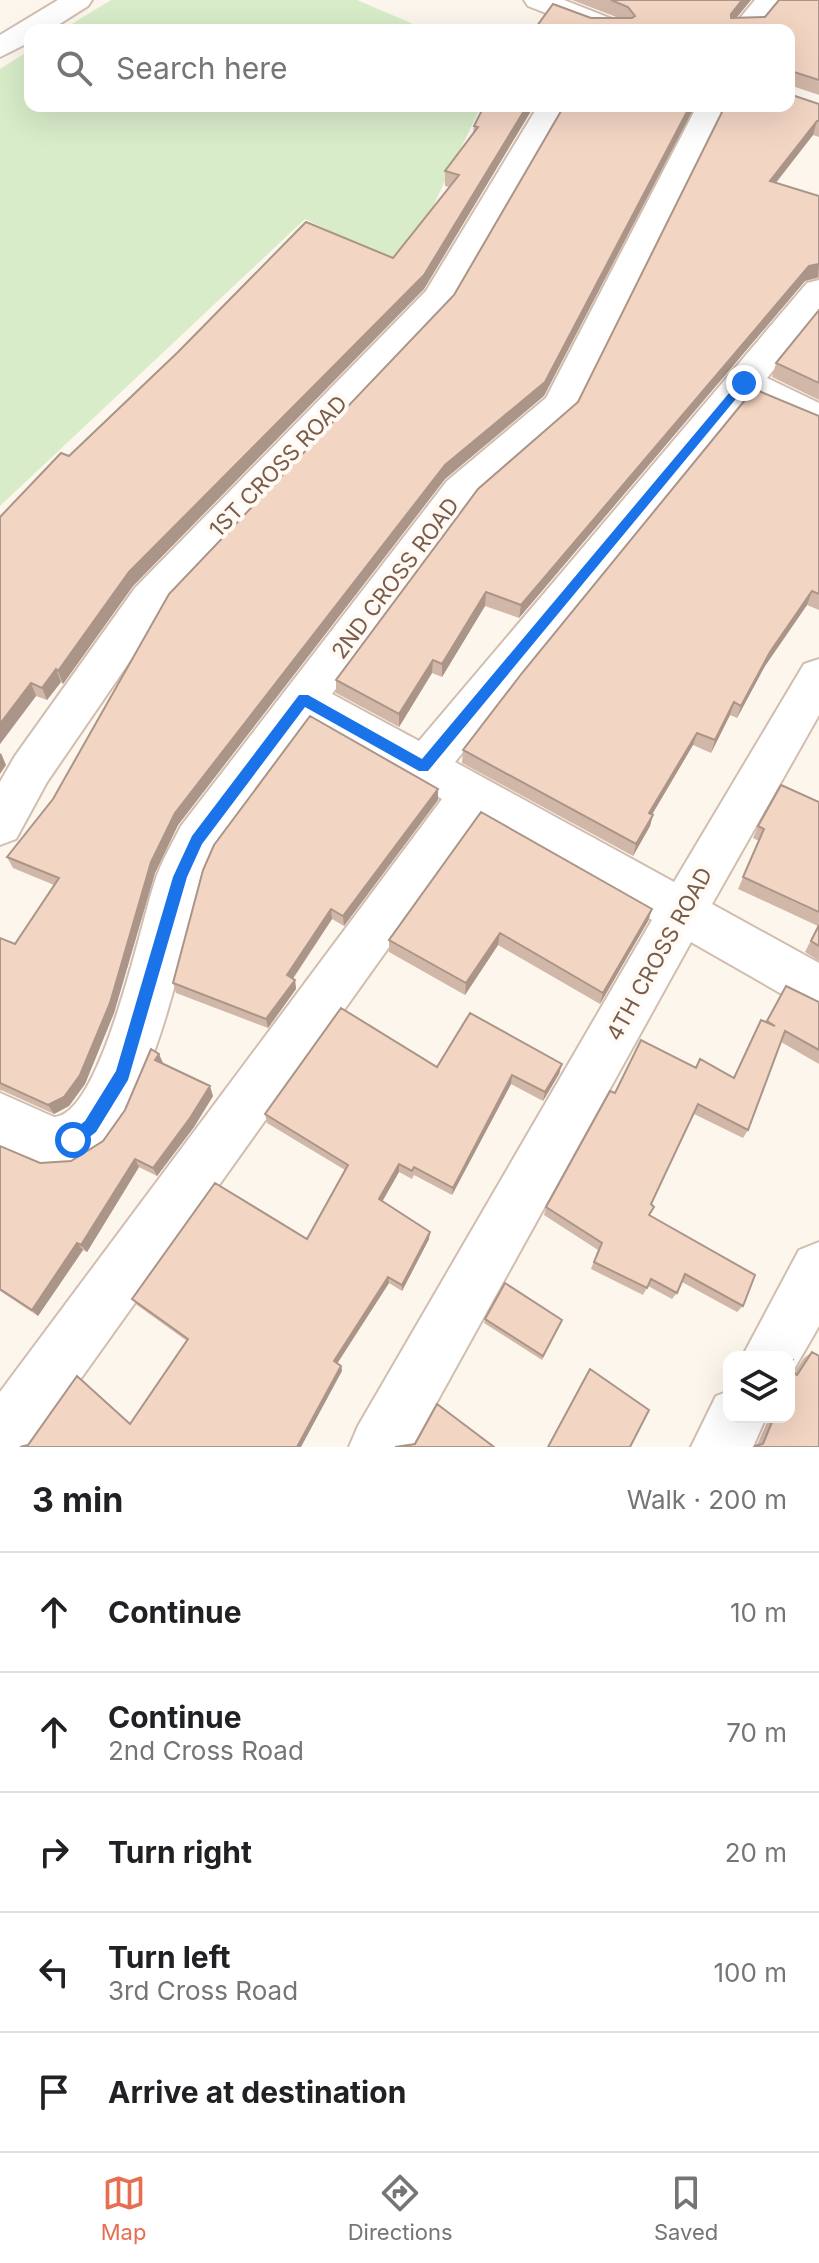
<!DOCTYPE html>
<html lang="en">
<head>
<meta charset="utf-8">
<style>
  :root { --surface:#fff; --page:#f2f2f2; --text:#202124; --muted:#757577; --line:#e0e0e0; --accent:#e76f51 }
  body { margin:0; font-family:Inter,sans-serif; background:var(--page); color:var(--text) }
  .controls { position:absolute; right:24px; bottom:24px; display:grid; overflow:hidden; border-radius:16px; box-shadow:0 8px 32px #0002 }
  .controls button { width:72px; height:72px; display:grid; place-items:center; padding:0; border:0; border-bottom:2px solid var(--line); background:var(--surface); color:var(--text); font:40px sans-serif }
  .stop { position:absolute; width:24px; height:24px; margin:-18px; border:6px solid #1a73e8; border-radius:50%; background:#fff }
  .stop.end { background:#1a73e8; border-color:#fff; box-shadow:0 2px 8px #0008 }
  .list { margin:0; padding:0; list-style:none }
  h2 { display:flex; justify-content:space-between; align-items:center; height:104px; margin:0; padding:0 32px; font-size:34px }
  h2 small { font-size:26px; font-weight:400; color:var(--muted) }
  .list li { display:grid; grid-template-columns:52px 1fr auto; gap:24px; align-items:center; box-sizing:border-box; height:120px; padding:0 32px; border-top:2px solid var(--line) }
  .list b { display:block; font-size:30px; white-space:nowrap }
  .list p { margin:0; font-size:26px; white-space:nowrap; color:var(--muted) }
  .list em { font-size:26px; font-style:normal; color:var(--muted) }
  .icon { flex:none; width:44px; height:44px; fill:none; stroke:currentColor; stroke-width:2; stroke-linecap:round; stroke-linejoin:round }
  .map { position:relative; flex:none; width:819px; height:1447px; overflow:hidden }
  .search { position:absolute; background:var(--surface); box-shadow:0 8px 32px #0002; left:24px; right:24px; top:24px; height:88px; display:flex; align-items:center; gap:20px; box-sizing:border-box; padding:0 28px; border-radius:16px; color:var(--muted); font-size:30px }
  .sheet { height:704px; background:var(--surface) }
  nav { display:flex; justify-content:space-around; align-items:center; box-sizing:border-box; height:112px; border-top:2px solid var(--line); background:var(--surface); font-size:22px; color:var(--muted) }
  nav a { display:grid; justify-items:center; gap:4px }
  nav .on { color:var(--accent) }
  .map>svg:first-child { display:block }
  .green { fill:#d8ecc9 }
  .lines { fill:none; stroke-linecap:round; stroke-linejoin:round }
  .minor-casing { stroke:#d1beb0; stroke-width:4 }
  .tertiary-casing { stroke:#d1beb0; stroke-width:4 }
  .minor { fill:#fff; fill-rule:evenodd }
  .tertiary { fill:#fff; fill-rule:evenodd }
  .wall { fill:#d1b7a8 }
  .shaded-wall { fill:#aa9588 }
  .building { fill:#f3d5c3; stroke:#aa9588; stroke-width:2 }
  .route { fill:#1a73e8 }
  .labels { text-anchor:middle; dominant-baseline:central; stroke-width:8; stroke-linejoin:round; paint-order:stroke }
  .street-label { font-size:22px; fill:#7a5c4d; stroke:#fffaf3 }
</style>
</head>
<body>
<div class="map">
<svg width="819" height="1447" viewBox="0 0 819 1447">
  <rect width="100%" height="100%" fill="#fdf6ec"/>
  <path class="green" d="M111 0H357L427 30H62Z
    M30 50V106H481L404 267 305 219 0 506V69Z"/>
  <g class="lines">
    <defs>
      <path id="minor" d="M524 0H564L625 24 630 30H589L528 6Z
        M755 0H784L760 30H730Z
        M538 106H568L451 307 165 610 47 782 16 839 0 845V782L15 756 135 588 426 291Z
        M697 106H727L573 415 475 501 332 694 419 741 807 283 819 280V314L767 378 819 403V431L749 400 455 762 674 882 804 664 819 659V715L712 904 819 963V1012L801 1005 691 942 412 1447H349L358 1426 652 920 479 821 32 1447H0V1392L442 799 310 724 214 854 203 879C183 950 169 1022 139 1090 132 1107 124 1129 110 1143 99 1156 80 1167 63 1169 42 1172 17 1157 0 1148V1093L54 1117C101 1116 141 922 155 881 161 862 172 844 181 826L447 481 546 398Z
        M819 1242V1326L789 1378V1357H742L799 1250Z
        M729 1391V1417H766L753 1447H691L716 1396Z"/>
      <path id="tertiary" d="M58 0H92L88 6 50 30H30V42L0 57V35Z"/>
    </defs>
    <use href="#minor" class="minor-casing"/>
    <use href="#tertiary" class="tertiary-casing"/>
    <use href="#minor" class="minor"/>
    <use href="#tertiary" class="tertiary"/>
  </g>
  <path class="wall" d="M572 0H751L736 18 765 17 819 0V95L591 18H619Z
    M819 104V137L813 135 776 183 819 196V278L805 281 519 618 485 606 442 677 432 673 399 727 336 693V680L578 402Z
    M484 106H534L424 289 133 586 63 684 61 682 47 700 36 696 0 744V517L69 456 393 258 449 187 445 186V171L473 133 474 126Z
    M819 310V400L772 377 776 363Z
    M544 396 445 479 178 825 155 873 114 1013 85 1084 69 1106 54 1114 1 1090 0 1091V938L15 944 54 885 13 868 7 857 53 799Z
    M819 416V610L807 605 765 666 737 718 730 715 711 753 693 745 652 814 650 826 633 856 462 763 463 750Z
    M438 800 344 926 332 919 293 979 295 980 296 989 268 1028 176 993 173 983Z
    M819 802V961L805 952 818 926 738 889 759 841 753 838 758 826Z
    M652 909 648 921 600 1004 498 945 465 995 389 952V940Z
    M819 1002V1064L781 1042 748 1130 743 1138 694 1114 651 1204 650 1216 743 1306 737 1312 682 1282 677 1293 672 1299 648 1286 643 1295 591 1269 598 1250 544 1215 546 1207 615 1093 696 1068 734 1078 761 1020 767 1022Z
    M159 1054 162 1064 213 1096 194 1127 157 1176 139 1167 87 1252 83 1250 38 1316 0 1291V1146L40 1163 71 1161 103 1141 125 1110Z
    M562 1064 559 1074 543 1101 511 1084 452 1195 414 1175 412 1179 399 1172 382 1202 429 1239 402 1291 389 1283 337 1363 341 1366 342 1371 130 1424 187 1341 137 1305 132 1299 307 1239 345 1170 267 1123 265 1114 437 1067Z
    M485 1319 562 1320 542 1360 484 1323Z
    M812 1352 819 1447H753L757 1445 769 1418 767 1417H789V1362L793 1359 794 1373 804 1358Z"/>
  <path class="shaded-wall" d="M742 0H751L728 28 731 14Z
    M527 106H534L424 289 133 586 63 684 58 671 129 572Z
    M690 106H695L544 396 445 479 178 825 155 873 114 1013 85 1084 69 1106 54 1114 48 1105 151 862 175 813Z
    M817 121 813 135 766 195 770 181Z
    M819 264 818 277 805 281 519 618 521 605 809 266Z
    M812 591 807 605 765 666 737 718 741 706 770 652Z
    M486 592 485 606 442 677V664Z
    M433 660 432 673 399 727V714Z
    M56 669 61 682 47 700 42 688Z
    M31 683 36 696 0 744V724Z
    M734 702 730 715 711 753 715 740Z
    M697 733 693 745 646 825 649 813Z
    M1 753 6 765 0 774V754Z
    M438 789V800L344 926 343 916Z
    M653 815 650 826 633 856 636 844Z
    M331 909 332 919 289 984 287 975Z
    M652 909 648 921 600 1004 603 993Z
    M500 933 498 945 465 995 466 983Z
    M295 980 296 989 268 1028 266 1019Z
    M159 1054 163 1063 158 1070 155 1060Z
    M562 1064 559 1074 543 1101 545 1092Z
    M512 1075 511 1084 452 1195 453 1188Z
    M210 1086 213 1096 194 1127 157 1176 153 1168Z
    M135 1159 139 1167 87 1252 81 1245Z
    M399 1164V1172L379 1207V1199Z
    M430 1232 429 1239 402 1291V1285Z
    M77 1243 83 1250 38 1316 32 1310Z
    M388 1277 389 1283 335 1367 334 1361Z
    M341 1366 342 1371 301 1447H297Z"/>
  <path class="building" d="M611 0H742L731 14V18L765 17 779 0H819V80L791 71 789 89V30H534L553 4 591 18H632L635 16 628 7Z
    M789 94 819 104V121H817L770 181 819 196V264L809 266 521 605 486 592 442 664 433 660 399 714 336 680 478 489 578 402 725 106H789Z
    M484 106H527L424 275 129 572 58 671 56 669 42 688 31 683 0 724V517L61 453 69 456 178 352 306 222 393 258 459 175 445 171 478 127 474 126Z
    M564 106H690L545 382 445 465 175 813 151 862 110 1003 80 1075 64 1097 48 1105 0 1083V938L15 944 59 878 7 857 53 799 169 594 454 295Z
    M819 310V383L776 363Z
    M754 389 819 416V594L812 591 770 652 741 706 734 702 715 740 697 733 649 813 653 815 636 844 463 750 522 673Z
    M310 716 438 789 343 916 331 909 287 975 295 980 266 1019 173 983 203 870 214 845Z
    M781 785 819 802V912L743 877 764 829 758 826Z
    M481 812 652 909 603 993 500 933 466 983 389 940Z
    M819 925V946L811 941Z
    M786 986 819 1002V1050L785 1031 748 1130 698 1104 651 1204 654 1207 649 1215 755 1275 743 1306 685 1274 677 1293 651 1279 647 1288 594 1262 602 1243 546 1207 610 1091 615 1093 641 1040 696 1068 700 1059 734 1078 761 1020 775 1026 767 1021Z
    M341 1008 437 1067 470 1013 562 1064 545 1092 512 1075 453 1188 414 1167 412 1171 399 1164 379 1199 430 1232 402 1285 388 1277 334 1361 341 1366 297 1447H20L28 1445 77 1376 130 1424 188 1339 132 1299 215 1183 307 1239 348 1165 265 1114Z
    M151 1049 159 1054 155 1060 210 1086 190 1118 153 1168 135 1159 81 1245 77 1243 32 1310 0 1289V1146L40 1163 71 1161 103 1141 125 1110Z
    M505 1283 562 1320 543 1356 485 1319Z
    M812 1352 819 1356V1447H754L755 1446 763 1444 774 1417H789V1369L793 1359V1372L797 1375Z
    M590 1369 649 1410 630 1447H548Z
    M437 1404 494 1447H395L415 1444Z"/>
  <path class="route" d="M740 380 749 383 428 771H419L305 707 202 844 187 877 128 1080 96 1132 79 1145H67V1135L85 1121 116 1071 173 877 192 836 299 695H308L422 759Z"/>
  <g class="labels">
    <g class="street-label">
      <text transform="translate(278 466) rotate(-46)">1ST CROSS ROAD</text>
      <text transform="translate(395 578) rotate(-53)">2ND CROSS ROAD</text>
      <text transform="translate(659 954) rotate(-61)">4TH CROSS ROAD</text>
    </g>
  </g>
</svg>
<div class="controls">
<button><svg class="icon" aria-label="layers" viewBox="0 0 24 24"><path d="M12 4l9 5-9 5-9-5zM3 14l9 5 9-5"/></svg></button>
</div>
<div class="stop" style="left:73px;top:1140px"></div>
<div class="stop end" style="left:744px;top:383px"></div>
<div class="search"><svg class="icon" aria-label="search" viewBox="0 0 24 24"><circle cx="10" cy="10" r="6"/><path d="M15 15l6 6"/></svg>Search here</div>
</div>
<section class="sheet">
<h2>3 min<small>Walk · 200 m</small></h2>
<ul class="list">
<li><svg class="icon" aria-label="ahead" viewBox="0 0 24 24"><path d="M12 20V5M6 11l6-6 6 6"/></svg><div><b>Continue</b></div><em>10 m</em></li>
<li><svg class="icon" aria-label="ahead" viewBox="0 0 24 24"><path d="M12 20V5M6 11l6-6 6 6"/></svg><div><b>Continue</b><p>2nd Cross Road</p></div><em>70 m</em></li>
<li><svg class="icon" aria-label="right" viewBox="0 0 24 24"><path d="M7 20v-9h11M14 6l5 5-5 5"/></svg><div><b>Turn right</b></div><em>20 m</em></li>
<li><svg class="icon" aria-label="left" viewBox="0 0 24 24"><path d="M17 20v-9H6M10 6l-5 5 5 5"/></svg><div><b>Turn left</b><p>3rd Cross Road</p></div><em>100 m</em></li>
<li><svg class="icon" aria-label="arrive" viewBox="0 0 24 24"><path d="M6 21V4h12l-3 4 3 4H6"/></svg><div><b>Arrive at destination</b></div></li>
</ul>
</section>
<nav>
<a class="on"><svg class="icon" aria-label="map" viewBox="0 0 24 24"><path d="M3 6l6-2 6 2 6-2v14l-6 2-6-2-6 2zM9 4v14M15 6v14"/></svg>Map</a>
<a><svg class="icon" aria-label="directions" viewBox="0 0 24 24"><path d="M12 3l9 9-9 9-9-9zM9 14v-3h6M13 9l2 2-2 2"/></svg>Directions</a>
<a><svg class="icon" aria-label="saved" viewBox="0 0 24 24"><path d="M7 4h10v16l-5-4-5 4z"/></svg>Saved</a>
</nav>
</body>
</html>
